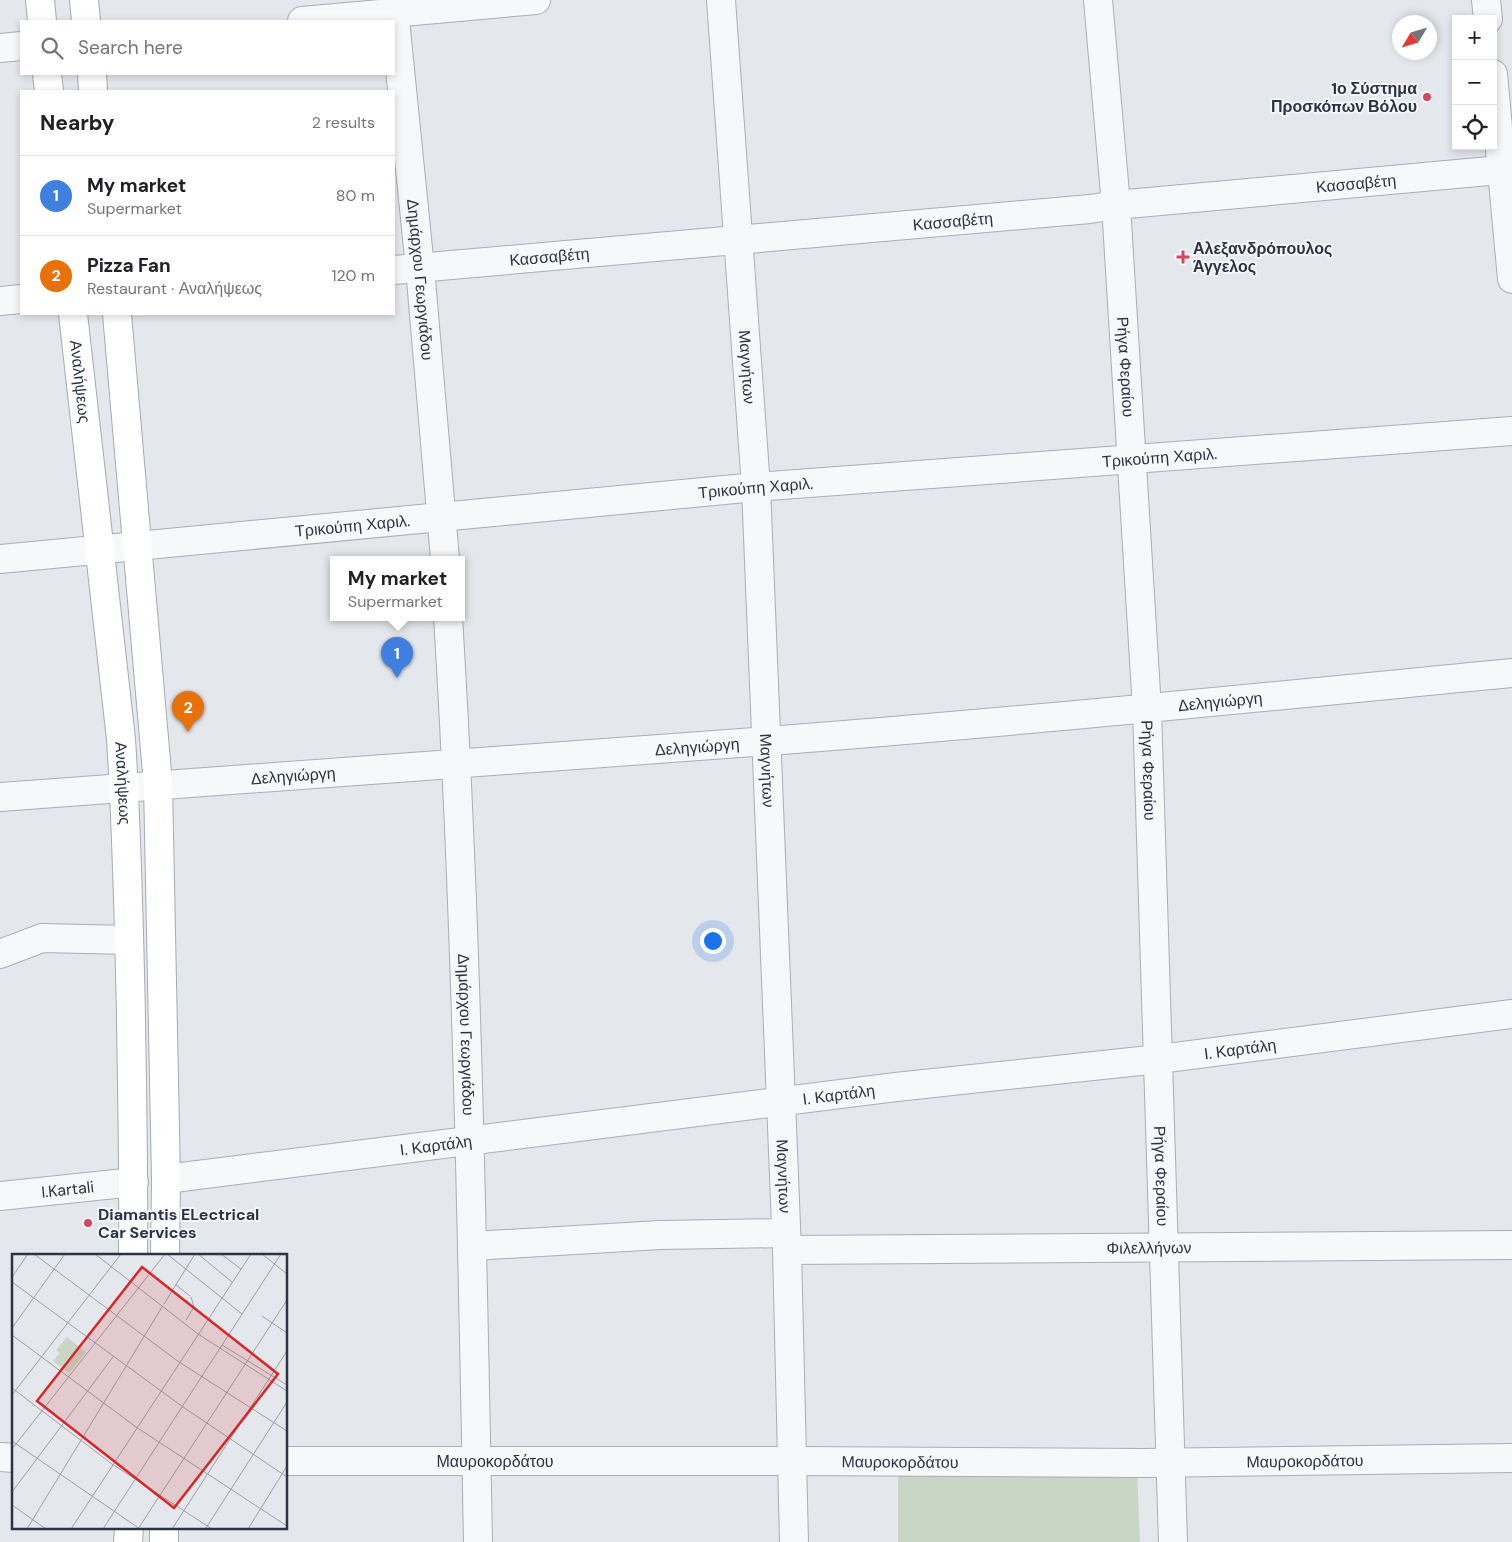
<!DOCTYPE html>
<html lang="en">
<head>
<meta charset="utf-8">
<style>
  :root { --surface:#fff; --page:#f6f6f6; --text:#202124; --muted:#757577; --line:#e0e0e0; --accent:#d1495b }
  body { margin:0; font-family:"DM Sans",sans-serif; background:var(--page); color:var(--text) }
  .controls { position:absolute; right:15px; top:15px; display:grid; overflow:hidden; border-radius:0px; box-shadow:0 2px 8px #0003 }
  .controls button { width:45px; height:45px; display:grid; place-items:center; padding:0; border:0; border-bottom:1px solid var(--line); background:var(--surface); color:var(--text); font:25px sans-serif }
  .compass { position:absolute; left:1392px; top:15px; width:45px; height:45px; border-radius:50%; background:var(--surface); box-shadow:0 2px 8px #0003; rotate:232deg }
  .you { position:absolute; left:712px; top:940px; width:18px; height:18px; margin:-12px; border:4px solid #fff; border-radius:50%; background:#1a73e8; box-shadow:0 0 0 8px #1a73e833 }
  .badge { display:grid; place-items:center; width:32px; height:32px; border-radius:50%; background:var(--accent); color:#fff; font-size:16px; font-weight:700 }
  .pin { position:absolute; translate:-50% -41px; filter:drop-shadow(0 1px 2px #0008) }
  .pin::after { content:''; position:absolute; top:26px; width:18px; height:15px; background:inherit; clip-path:polygon(0 0,100% 0,50% 100%) }
  .popup { position:absolute; left:330px; top:556px; width:135px; height:65px; box-sizing:border-box; display:grid; place-content:center; border-radius:0px; background:var(--surface); filter:drop-shadow(0 1px 4px #0005); font-size:16px; white-space:nowrap; color:var(--muted) }
  .popup b { font-size:19px; color:var(--text) }
  .popup::after { content:''; position:absolute; left:50%; top:100%; margin-left:-10px; border:10px solid transparent; border-top-color:var(--surface) }
  .list { margin:0; padding:0; list-style:none }
  h2 { display:flex; justify-content:space-between; align-items:center; height:65px; margin:0; padding:0 20px; font-size:21px }
  h2 small { font-size:16px; font-weight:400; color:var(--muted) }
  .list li { display:grid; grid-template-columns:32px 1fr auto; gap:15px; align-items:center; box-sizing:border-box; height:80px; padding:0 20px; border-top:1px solid var(--line) }
  .list b { display:block; font-size:19px; white-space:nowrap }
  .list p { margin:0; font-size:16px; white-space:nowrap; color:var(--muted) }
  .list em { font-size:16px; font-style:normal; color:var(--muted) }
  .icon { flex:none; width:28px; height:28px; fill:none; stroke:currentColor; stroke-width:2; stroke-linecap:round; stroke-linejoin:round }
  .map { position:relative; flex:none; width:1512px; height:1542px; overflow:hidden }
  .search { position:absolute; background:var(--surface); box-shadow:0 2px 8px #0003; left:20px; top:20px; width:375px; height:55px; display:flex; align-items:center; gap:12px; box-sizing:border-box; padding:0 18px; border-radius:0px; color:var(--muted); font-size:19px }
  .panel { position:absolute; background:var(--surface); box-shadow:0 2px 8px #0003; left:20px; top:90px; width:375px; height:225px; border-radius:0px }
  .map>svg:first-child { display:block }
  .green { fill:#c9d6c5 }
  .lines { fill:none; stroke-linecap:round; stroke-linejoin:round }
  .minor-casing { stroke:#a9aeb7; stroke-width:30 }
  .major-casing { stroke:#a3abb8; stroke-width:30 }
  .minor { stroke:#f7f8fa; stroke-width:28 }
  .major { stroke:#fff; stroke-width:28 }
  .poi-dot { fill:#d1495b; stroke:#f4f6f9; stroke-width:2 }
  .labels { text-anchor:middle; dominant-baseline:central; stroke-width:4; stroke-linejoin:round; paint-order:stroke }
  .poi-label { font-size:16px; font-weight:bold; fill:#2b3445; stroke:#f4f6f9; text-anchor:start }
  .street-label { font-size:16px; fill:#2b3445; stroke:#f4f6f9 }
  .inset-road { fill:none; stroke:#9a9fa9; stroke-width:1 }
  .view { fill:#d62828; fill-opacity:0.15; stroke:#d62828; stroke-width:2.5 }
  .inset-edge { fill:none; stroke:#2b3445; stroke-width:2.5 }
</style>
</head>
<body>
<div class="map">
<svg width="1512" height="1542" viewBox="0 0 1512 1542">
  <rect width="100%" height="100%" fill="#e4e7ec"/>
  <path class="green" d="M898 1471H1137L1140 1542H898Z"/>
  <g class="lines">
    <defs>
      <g id="minor">
        <path id="s1" d="M393 0 420 268 445 559"/>
        <path id="s2" d="M721 0 756 487 787 1250 794 1542"/>
        <path id="s3" d="M1098 0 1116 205 1147 709 1173 1542"/>
        <path d="M1486 0 1488 19"/>
        <path d="M302 21 536 0"/>
        <path d="M0 48 21 46"/>
        <path d="M1493 74 1512 279"/>
        <path id="s4" d="M394 270 1090 209 1116 205 1512 169"/>
        <path d="M0 301 21 299"/>
        <path id="s5" d="M0 559 756 487 1512 431"/>
        <path id="s6" d="M448 617C467 925 472 1234 478 1542"/>
        <path id="s7" d="M0 797C256 777 512 761 768 741 1016 722 1264 697 1512 673"/>
        <path d="M0 954 42 938 129 940"/>
        <path id="s8" d="M166 1179 896 1087 1159 1059 1512 1014"/>
        <path id="s9" d="M0 1196 134 1182"/>
        <path d="M473 1246 660 1235 786 1233"/>
        <path id="s10" d="M787 1250 1512 1245"/>
        <path d="M0 1457 14 1458"/>
        <path id="s11" d="M286 1461H792L1143 1463 1512 1458"/>
      </g>
      <g id="major">
        <path d="M40 0 42 21"/>
        <path d="M84 0 86 21"/>
        <path d="M47 74 49 91"/>
        <path d="M92 74 93 91"/>
        <path id="s12" d="M73 314 121 739C127 831 129 924 131 1016 132 1096 134 1176 133 1256"/>
        <path d="M117 314 158 784 166 1179 165 1256"/>
        <path d="M128 1542 129 1528"/>
        <path d="M164 1542V1528"/>
      </g>
    </defs>
    <use href="#minor" class="minor-casing"/>
    <use href="#major" class="major-casing"/>
    <use href="#minor" class="minor"/>
    <use href="#major" class="major"/>
  </g>
  <g class="poi-dot">
    <circle cx="1427" cy="97" r="5"/>
    <path d="M1180.5 249.5h5v5h5v5h-5v5h-5v-5h-5v-5h5z"/>
    <circle cx="88" cy="1223" r="5"/>
  </g>
  <g class="labels">
    <g class="poi-label">
      <text x="1417" y="88" text-anchor="end">1ο Σύστημα<tspan x="1417" dy="18">Προσκόπων Βόλου</tspan></text>
      <text x="1193" y="248">Αλεξανδρόπουλος<tspan x="1193" dy="18">Άγγελος</tspan></text>
      <text x="98" y="1214">Diamantis ELectrical<tspan x="98" dy="18">Car Services</tspan></text>
    </g>
    <g class="street-label">
      <text stroke="none"><textPath href="#s4" startOffset="966">Κασσαβέτη</textPath></text>
      <text stroke="none"><textPath href="#s4" startOffset="561">Κασσαβέτη</textPath></text>
      <text stroke="none"><textPath href="#s4" startOffset="156">Κασσαβέτη</textPath></text>
      <text stroke="none"><textPath href="#s1" startOffset="281">Δημάρχου Γεωργιάδου</textPath></text>
      <text stroke="none"><textPath href="#s2" startOffset="368">Μαγνήτων</textPath></text>
      <text stroke="none"><textPath href="#s3" startOffset="368">Ρήγα Φεραίου</textPath></text>
      <text stroke="none"><textPath href="#s12" startOffset="68">Αναλήψεως</textPath></text>
      <text stroke="none"><textPath href="#s5" startOffset="1164">Τρικούπη Χαριλ.</textPath></text>
      <text stroke="none"><textPath href="#s5" startOffset="759">Τρικούπη Χαριλ.</textPath></text>
      <text stroke="none"><textPath href="#s5" startOffset="354">Τρικούπη Χαριλ.</textPath></text>
      <text stroke="none"><textPath href="#s7" startOffset="1224">Δεληγιώργη</textPath></text>
      <text stroke="none"><textPath href="#s7" startOffset="699">Δεληγιώργη</textPath></text>
      <text stroke="none"><textPath href="#s2" startOffset="772">Μαγνήτων</textPath></text>
      <text stroke="none"><textPath href="#s3" startOffset="772">Ρήγα Φεραίου</textPath></text>
      <text stroke="none"><textPath href="#s7" startOffset="294">Δεληγιώργη</textPath></text>
      <text stroke="none"><textPath href="#s12" startOffset="472">Αναλήψεως</textPath></text>
      <text stroke="none"><textPath href="#s6" startOffset="418">Δημάρχου Γεωργιάδου</textPath></text>
      <text stroke="none"><textPath href="#s8" startOffset="1082">Ι. Καρτάλη</textPath></text>
      <text stroke="none"><textPath href="#s8" startOffset="678">Ι. Καρτάλη</textPath></text>
      <text stroke="none"><textPath href="#s8" startOffset="272">Ι. Καρτάλη</textPath></text>
      <text stroke="none"><textPath href="#s2" startOffset="1178">Μαγνήτων</textPath></text>
      <text stroke="none"><textPath href="#s3" startOffset="1178">Ρήγα Φεραίου</textPath></text>
      <text stroke="none"><textPath href="#s9" startOffset="68">I.Kartali</textPath></text>
      <text stroke="none"><textPath href="#s10" startOffset="362">Φιλελλήνων</textPath></text>
      <text stroke="none"><textPath href="#s11" startOffset="209">Μαυροκορδάτου</textPath></text>
      <text stroke="none"><textPath href="#s11" startOffset="614">Μαυροκορδάτου</textPath></text>
      <text stroke="none"><textPath href="#s11" startOffset="1019">Μαυροκορδάτου</textPath></text>
    </g>
  </g>
  <g transform="translate(12 1254)">
    <rect width="275" height="275" fill="#e4e7ec"/>
    <path d="M55 83 74 98 57 119 41 107 48 99 44 96Z" fill="#c9d6c5"/>
    <path class="inset-road" d="M22 0 167 108 275 177M83 0 186 80 275 137M155 0 230 60M186 0 220 28M209 0 229 15M250 0 275 20M0 23 16 0M0 28 171 153 275 223M164 31 178 42M152 50 183 0M250 62 275 79M174 66 182 53 179 43M0 74 53 0M0 81 124 173 275 272M210 91 275 131M0 134 100 210 200 275M0 141 109 0M0 187 128 275M0 195 153 0M0 238 101 103M0 251 34 275M194 274 275 148M15 275 150 53M59 275 239 0M91 275 269 0M126 275 275 46M160 275 275 97M236 275 275 212"/>
    <path class="view" d="M130 13 266 120 162 254 25 147Z"/>
    <rect width="275" height="275" class="inset-edge"/>
  </g>
</svg>
<div class="controls">
<button>+</button>
<button>−</button>
<button><svg class="icon" aria-label="locate" viewBox="0 0 24 24"><circle cx="12" cy="12" r="6"/><path d="M12 2v4M12 18v4M2 12h4M18 12h4"/></svg></button>
</div>
<svg class="compass" viewBox="-18 -18 36 36"><path d="M0-13l5 13h-10z" fill="#e53935"/><path d="M0 13l5-13h-10z" fill="#757577"/></svg>
<div class="you"></div>
<div class="pin badge" style="left:397px;top:678px;background:#3f7fe0">1</div>
<div class="popup"><b>My market</b>Supermarket</div>
<div class="pin badge" style="left:188px;top:732px;background:#e8710a">2</div>
<div class="search"><svg class="icon" aria-label="search" viewBox="0 0 24 24"><circle cx="10" cy="10" r="6"/><path d="M15 15l6 6"/></svg>Search here</div>
<section class="panel">
<h2>Nearby<small>2 results</small></h2>
<ul class="list">
<li><span class="badge" style="background:#3f7fe0">1</span><div><b>My market</b><p>Supermarket</p></div><em>80 m</em></li>
<li><span class="badge" style="background:#e8710a">2</span><div><b>Pizza Fan</b><p>Restaurant · Αναλήψεως</p></div><em>120 m</em></li>
</ul>
</section>
</div>
</body>
</html>
